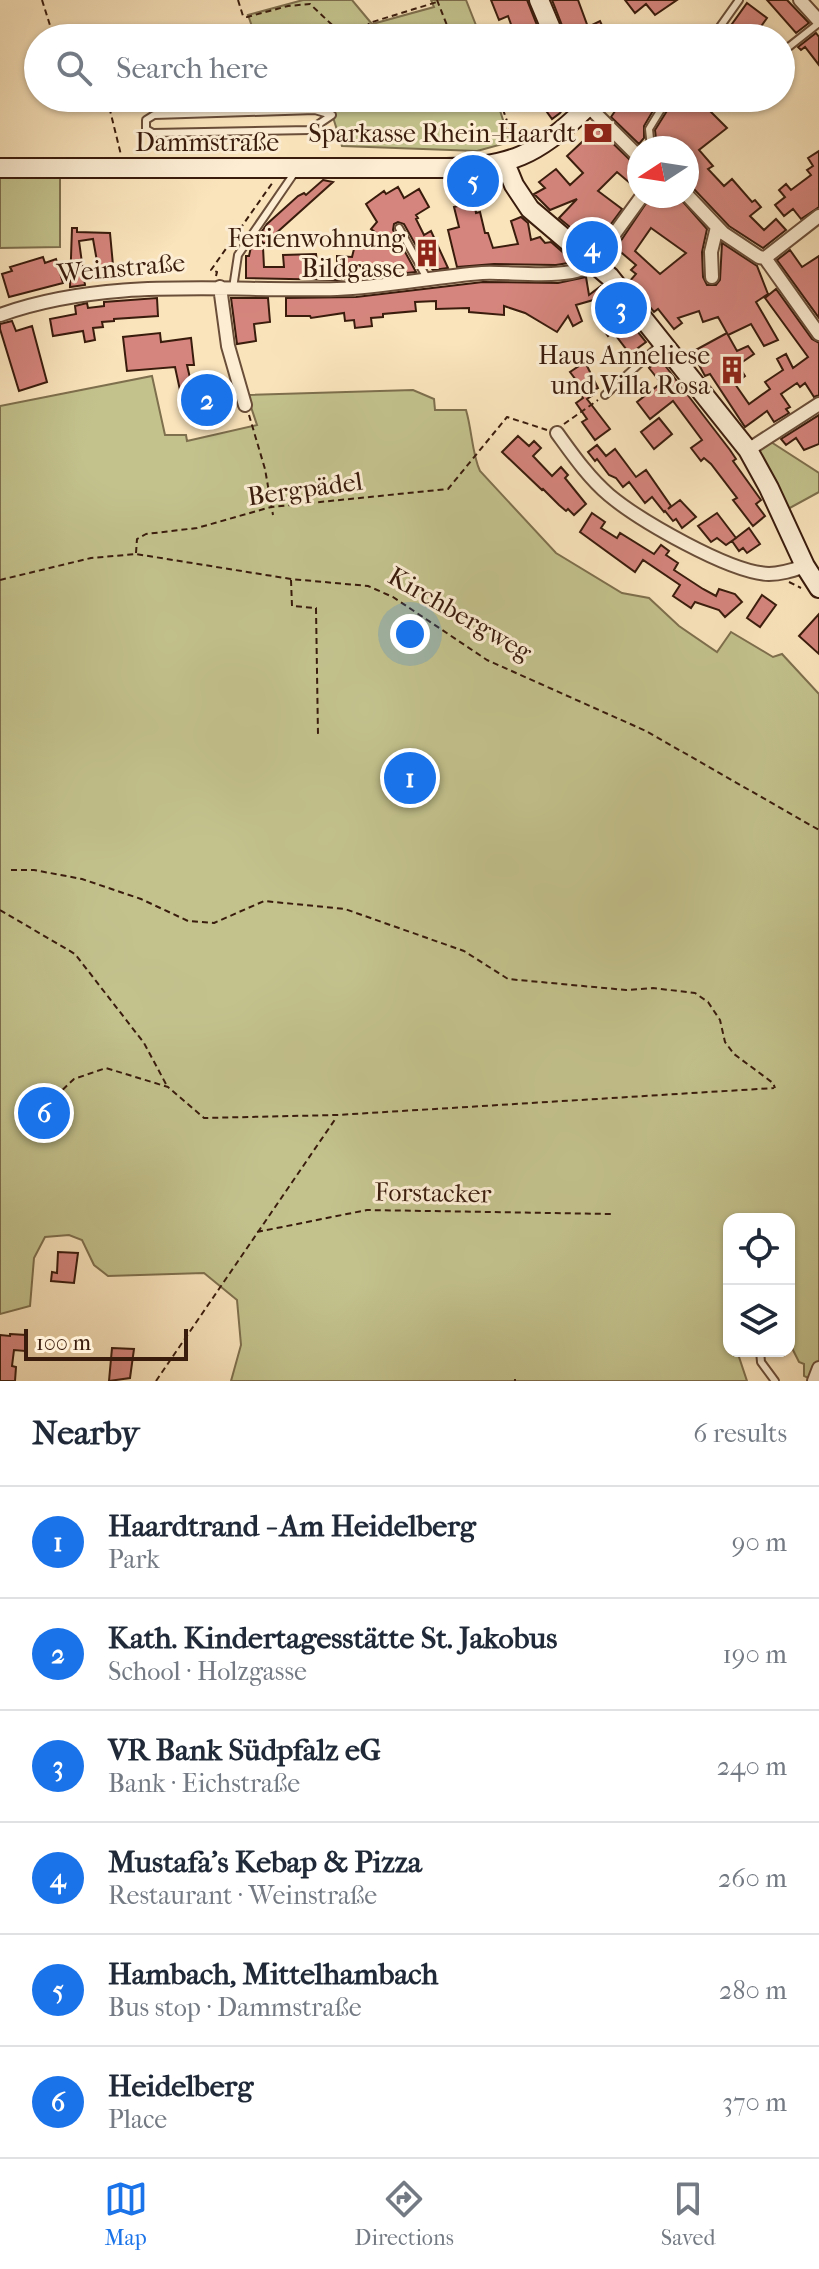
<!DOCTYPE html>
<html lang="en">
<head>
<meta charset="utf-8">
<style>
  :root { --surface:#fff; --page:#f2f2f3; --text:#1f2937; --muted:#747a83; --line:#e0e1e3; --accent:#1a73e8 }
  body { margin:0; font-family:"IM FELL French Canon",serif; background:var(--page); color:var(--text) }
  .controls { position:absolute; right:24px; bottom:24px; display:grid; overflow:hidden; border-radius:16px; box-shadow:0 2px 6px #0004 }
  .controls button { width:72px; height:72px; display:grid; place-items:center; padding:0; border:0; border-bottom:2px solid var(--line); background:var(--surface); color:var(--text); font:40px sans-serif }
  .compass { position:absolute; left:627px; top:136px; width:72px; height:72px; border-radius:50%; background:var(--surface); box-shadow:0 2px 6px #0004; rotate:258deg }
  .scale { position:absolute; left:24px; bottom:20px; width:164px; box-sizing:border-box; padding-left:8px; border:4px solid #3a1c0d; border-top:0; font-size:22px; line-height:28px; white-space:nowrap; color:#3a1c0d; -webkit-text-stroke:6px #fcedd3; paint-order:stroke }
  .you { position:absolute; left:410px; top:634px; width:28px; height:28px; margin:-20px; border:6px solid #fff; border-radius:50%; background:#1a73e8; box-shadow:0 0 0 12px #1a73e833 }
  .badge { display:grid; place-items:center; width:52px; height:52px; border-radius:50%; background:var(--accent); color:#fff; font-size:26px; font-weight:700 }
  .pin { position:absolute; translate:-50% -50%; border:4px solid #fff; box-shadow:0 2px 8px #0006 }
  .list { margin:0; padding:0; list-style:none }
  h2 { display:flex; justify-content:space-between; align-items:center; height:104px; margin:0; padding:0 32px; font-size:34px }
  h2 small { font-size:26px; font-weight:400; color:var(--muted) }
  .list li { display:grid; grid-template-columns:52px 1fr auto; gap:24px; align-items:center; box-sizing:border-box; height:112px; padding:0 32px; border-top:2px solid var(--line) }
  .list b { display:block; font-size:30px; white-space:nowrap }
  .list p { margin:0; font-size:26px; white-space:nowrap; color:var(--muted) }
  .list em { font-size:26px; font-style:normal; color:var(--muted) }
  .icon { flex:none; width:44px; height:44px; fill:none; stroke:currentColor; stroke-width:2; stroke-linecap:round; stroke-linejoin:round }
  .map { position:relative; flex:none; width:819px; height:1381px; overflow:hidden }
  .search { position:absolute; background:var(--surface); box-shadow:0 2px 6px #0004; left:24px; right:24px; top:24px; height:88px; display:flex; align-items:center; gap:20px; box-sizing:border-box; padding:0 28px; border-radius:44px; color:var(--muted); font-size:30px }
  .sheet { height:776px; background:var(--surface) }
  nav { display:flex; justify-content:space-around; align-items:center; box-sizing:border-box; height:112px; border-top:2px solid var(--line); background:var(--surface); font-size:22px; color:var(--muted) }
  nav a { display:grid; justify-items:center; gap:4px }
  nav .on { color:var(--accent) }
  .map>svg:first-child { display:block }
  .green { fill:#c3c28d; stroke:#7e6f4d; stroke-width:2 }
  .building { fill:#d5857d; stroke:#3a1c0d; stroke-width:2; fill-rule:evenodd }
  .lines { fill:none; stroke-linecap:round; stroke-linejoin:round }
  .lane-casing { stroke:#6a4e39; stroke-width:10 }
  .street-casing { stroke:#6a4e39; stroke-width:16 }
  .secondary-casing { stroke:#3a1c0d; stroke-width:22 }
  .path { stroke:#3a1c0d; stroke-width:2; stroke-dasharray:6 4; stroke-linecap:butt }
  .lane { stroke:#fcedd3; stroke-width:6 }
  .street { stroke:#fcedd3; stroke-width:12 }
  .secondary { stroke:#fcedd3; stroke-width:18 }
  .labels { text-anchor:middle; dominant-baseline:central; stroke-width:6; stroke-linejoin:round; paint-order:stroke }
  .poi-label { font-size:26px; fill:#3a1c0d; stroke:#fcedd3; text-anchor:end }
  .street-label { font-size:26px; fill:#3a1c0d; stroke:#fcedd3 }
</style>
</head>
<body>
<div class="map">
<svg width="819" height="1381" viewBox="0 0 819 1381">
  <rect width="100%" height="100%" fill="#fae4bc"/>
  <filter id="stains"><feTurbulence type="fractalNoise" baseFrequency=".0025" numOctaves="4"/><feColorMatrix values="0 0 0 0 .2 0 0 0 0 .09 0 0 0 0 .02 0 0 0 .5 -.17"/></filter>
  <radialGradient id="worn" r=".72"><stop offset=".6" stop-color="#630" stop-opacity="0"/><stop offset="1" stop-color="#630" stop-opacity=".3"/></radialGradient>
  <path class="green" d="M303 0H352L372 24 434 7 431 0H466L481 38H256L248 15Z
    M327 98H503L497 101 510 142 477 151 342 146Z
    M0 173 60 174V247L0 248Z
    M152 376 165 435H186L187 441 257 425 247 395 413 390 434 399 435 410H466C472 430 472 454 480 471L556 553 622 593 649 598 679 626 717 652 731 632 773 657 782 654 819 694V1361L810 1379 804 1376V1364L799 1362 792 1348 794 1319 789 1315V1219H729V1351H737L747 1381H231L241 1345 237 1300 204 1273 108 1276 94 1265 82 1240 69 1235 45 1237 34 1258 30 1306 0 1314V406Z
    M771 442 819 473V492L788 509 776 481 759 451Z"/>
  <path class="building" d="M491 0H527L542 38H516L508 16 499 20Z
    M552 0H578L588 27 600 21 608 38H567Z
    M625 0H677L655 15 646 4 635 13Z
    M767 0H787L809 23 796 33Z
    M747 3 767 18 757 32 765 38H722Z
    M816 33 819 37V65L805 47 801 50 798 47Z
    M537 98H571L560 113 552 119Z
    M624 98 660 99 644 126V138L639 144 611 117Z
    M675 98H697L727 128 699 150 713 166 708 169 724 186 732 179 752 202 755 200 761 207 750 216 764 230 776 219 786 230 763 248 729 226 694 189 687 186V148L657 147 655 130Z
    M597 128 633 163 639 166V188L637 189 617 172 598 191 622 209 594 247 559 218 577 199 550 210 534 194 545 188 539 182 556 169 570 185 583 173 567 156Z
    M819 151V207L801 219 793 209 784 216 775 205 785 197 779 190 786 184 791 190 811 175 807 170 813 166 808 158Z
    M323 180 333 182 264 244 258 237 267 224 298 196 304 193 306 195Z
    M398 187 404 198 419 189 429 207 416 215 418 218 416 219 424 235 431 231 448 268 433 270 424 260 404 224 398 222 394 224 393 230 416 272 337 280 246 278V256H249L251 247H263L264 267H284L283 255 316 254 318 269 337 266V256L352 257 356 241 400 251 371 229 377 222 366 204 384 191 386 194Z
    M651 196H678L707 229 702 252 703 277 707 285H716L720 280 722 243 757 266 768 294 756 302 778 340 764 346 751 324 728 335 737 351 748 346 754 354 738 365 745 376 735 384 749 404 770 389 765 382 783 370 777 359 786 354 793 368 808 357 765 298 776 289 812 339 819 343V395L814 397 805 383 800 387 797 383 781 394 790 407 786 409 789 413 774 422 767 411 745 427 710 374 705 376 692 352 727 333 718 317 703 322 699 311 678 318 682 323 674 329 658 309 654 312 629 282 636 274 631 270 636 265 616 248ZM651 228 686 253 660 274 635 251Z
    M474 202 476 213 480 212 485 233H488L493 248 518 244 511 221 521 217 528 223 531 240 540 237 545 243 551 242 574 262 556 265 494 264 457 267 448 230 459 227 454 207Z
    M72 228H77V232L110 233 114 276 100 278 93 239 79 241 85 285 70 287Z
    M790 250 802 267 819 256V318L777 260Z
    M43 257 45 263 56 259 63 283 9 297 2 274 12 271 10 267Z
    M586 277 589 295 601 286 646 342 638 348 641 352 633 358 613 332 608 336 595 318 605 310 597 299 576 305 582 321 573 326 568 316 557 332 525 313 504 306V315L469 312V308L436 309V301L415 302 416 311 383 314V317L371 318 372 326 355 328 354 320 345 321 344 313 311 318 310 316H286V298L356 297 483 282 558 283Z
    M157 298 158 316 114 319V321L102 322 103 327 93 328 95 340 85 342 83 331 53 336 50 319 76 314 75 306 87 303 88 308 104 306V302Z
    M231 298H268L270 322 254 324 256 341 237 344Z
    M12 321 16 331 32 326 47 382 19 391 0 329V324Z
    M160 333 161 342 191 338 194 365H187L193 391 228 384 233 408 186 418 175 367 127 371 123 337Z
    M660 359 730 450 736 459 733 461 761 500 756 504 765 516 753 526 733 500 737 498 711 464 704 458 701 461 691 448 702 440 673 401 650 419 637 402 661 383 649 368Z
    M585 362 598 388 594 390 596 393 587 399 610 429 595 440 582 422 587 419 576 403 583 398 575 387 579 384 570 372Z
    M819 415V444L804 450 796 438 786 445 781 439Z
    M659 418 672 434 654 449 641 432Z
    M518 436 529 446 534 441 541 448 533 456 552 476 561 467 568 475 565 478 586 504 574 515 568 509 566 511 559 505 543 489 542 490 502 452Z
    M597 445 606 456 615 449 636 477 646 470 671 506 668 509 680 500 696 517 682 528 676 519 673 521 665 511 664 512 652 497 645 503 629 482 623 487 616 478 609 475 597 459 595 461 588 452Z
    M592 513 605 522 601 528 617 538 620 533 654 554 661 545 669 551 666 555 678 563 674 570 703 589 716 596 719 589 735 594 742 602 725 617 719 610 695 602 691 608 673 596 680 585 643 560 635 572 580 532Z
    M717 513 736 538 726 545 717 538 711 542 698 526Z
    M749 528 760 544 747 553 743 548 739 551 732 541Z
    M762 595 776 605 760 627 747 618Z
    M819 614V654L799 636Z
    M58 1252 78 1253 74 1283 51 1281 52 1272 57 1273Z
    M10 1334 26 1335 25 1351 14 1350 12 1366 16 1367 15 1381H0V1335L10 1336Z
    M112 1348 134 1349 130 1378 109 1381Z"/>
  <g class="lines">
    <defs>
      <path id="lane" d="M712 38 739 0
        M781 53 819 23
        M315 110 332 115 310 130 153 133 146 129V120L154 115Z
        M651 148 649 129 668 98
        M399 228 428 280
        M233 288 238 255 295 172
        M605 395 661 344
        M760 1351 761 1362 775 1381"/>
      <path id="street" d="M800 0 819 21
        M585 106 593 111 639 157
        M687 195 723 233 759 257 765 258 819 334
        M765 258 819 216
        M712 277 711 252 717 227
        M220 287 228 346 245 405
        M0 315C109 276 224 292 337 289 386 287 433 277 482 273 510 271 574 282 594 262L642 196
        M557 433C573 455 588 477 609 495 639 520 730 573 769 574 782 574 793 570 805 566
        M748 450 819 404
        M814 1381 819 1368"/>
      <path id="secondary" d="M539 0 555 38
        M505 163 514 185 530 209 610 277 748 450 769 488 805 566 819 588
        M0 168H446C508 168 539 154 584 110L583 98"/>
    </defs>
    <use href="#lane" class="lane-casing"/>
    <use href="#street" class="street-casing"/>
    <use href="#secondary" class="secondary-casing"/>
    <path class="path" d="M42 0 54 38
      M238 0 243 16 247 17 288 6 310 4 346 38
      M437 0 452 38
      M69 38 89 34 90 38
      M363 38 369 23 437 2
      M107 98 121 155
      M489 98 500 101 514 141
      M501 100 510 98
      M336 109 346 98
      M216 276 217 272 211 270 273 182
      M249 415 265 469 273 515
      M564 424 598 400
      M136 553 137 539 146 534 197 528 271 507 448 489 507 417 547 430
      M0 580 91 558 136 554 291 579 368 586 393 597 487 660 646 731 819 830
      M291 580 292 606 316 608 318 735
      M789 582 801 588
      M11 870H34L82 879 141 899 188 921 214 923 264 901 345 909 464 951 508 979 626 990 653 988 695 993 708 1002 720 1020 725 1042 734 1054 773 1083 775 1088
      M0 910 75 954 144 1043 167 1086
      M44 1113 57 1095 74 1079 106 1068 168 1087 204 1118 337 1115 774 1088
      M257 1232 367 1210 612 1214
      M515 1379V1381
      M156 1381 336 1118"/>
    <use href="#lane" class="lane"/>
    <use href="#street" class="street"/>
    <use href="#secondary" class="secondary"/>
  </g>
  <defs>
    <symbol id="bank-bare" viewBox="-9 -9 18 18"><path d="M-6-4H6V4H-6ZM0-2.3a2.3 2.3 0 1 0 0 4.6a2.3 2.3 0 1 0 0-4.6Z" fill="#8f2418" stroke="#fcedd3" stroke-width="2.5" paint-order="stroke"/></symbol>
    <symbol id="building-bare" viewBox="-9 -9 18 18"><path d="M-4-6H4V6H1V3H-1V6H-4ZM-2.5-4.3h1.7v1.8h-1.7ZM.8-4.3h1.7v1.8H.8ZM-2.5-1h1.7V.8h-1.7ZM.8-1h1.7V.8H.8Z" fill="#8f2418" stroke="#fcedd3" stroke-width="2.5" paint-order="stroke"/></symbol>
  </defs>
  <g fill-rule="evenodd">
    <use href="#bank-bare" x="578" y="113" width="40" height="40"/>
    <use href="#building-bare" x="407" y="233" width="40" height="40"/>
    <use href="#building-bare" x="712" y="350" width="40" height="40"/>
  </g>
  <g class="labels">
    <g class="poi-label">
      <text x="576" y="133">Sparkasse Rhein-Haardt</text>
      <text x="405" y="238">Ferienwohnung<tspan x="405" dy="30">Bildgasse</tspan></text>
      <text x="710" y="355">Haus Anneliese<tspan x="710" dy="30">und Villa Rosa</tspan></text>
    </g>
    <g class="street-label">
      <text x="207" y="142">Dammstraße</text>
      <text transform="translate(121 268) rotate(-5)">Weinstraße</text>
      <text transform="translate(305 489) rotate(-8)">Bergpädel</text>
      <text transform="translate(460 614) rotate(30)">Kirchbergweg</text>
      <text transform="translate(433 1193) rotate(1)">Forstacker</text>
    </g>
  </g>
  <rect width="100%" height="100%" filter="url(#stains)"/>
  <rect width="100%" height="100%" fill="url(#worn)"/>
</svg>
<div class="controls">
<button><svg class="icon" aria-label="locate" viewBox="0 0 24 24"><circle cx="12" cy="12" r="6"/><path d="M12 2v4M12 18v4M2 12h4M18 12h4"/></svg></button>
<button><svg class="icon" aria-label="layers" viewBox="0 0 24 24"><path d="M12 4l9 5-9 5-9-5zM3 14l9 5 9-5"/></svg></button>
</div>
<svg class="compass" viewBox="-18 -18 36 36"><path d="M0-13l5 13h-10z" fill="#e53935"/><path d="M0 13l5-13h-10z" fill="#747a83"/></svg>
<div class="scale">100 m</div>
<div class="you"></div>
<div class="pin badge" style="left:410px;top:778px">1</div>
<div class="pin badge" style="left:207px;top:400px">2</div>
<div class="pin badge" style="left:621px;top:308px">3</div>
<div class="pin badge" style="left:592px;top:247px">4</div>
<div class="pin badge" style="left:473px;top:181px">5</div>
<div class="pin badge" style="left:44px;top:1113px">6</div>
<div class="search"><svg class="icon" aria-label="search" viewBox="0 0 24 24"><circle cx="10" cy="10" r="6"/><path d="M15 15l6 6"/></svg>Search here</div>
</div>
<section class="sheet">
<h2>Nearby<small>6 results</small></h2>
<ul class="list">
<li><span class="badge">1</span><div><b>Haardtrand - Am Heidelberg</b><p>Park</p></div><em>90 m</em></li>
<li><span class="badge">2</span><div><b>Kath. Kindertagesstätte St. Jakobus</b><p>School · Holzgasse</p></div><em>190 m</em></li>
<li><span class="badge">3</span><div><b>VR Bank Südpfalz eG</b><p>Bank · Eichstraße</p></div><em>240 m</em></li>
<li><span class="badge">4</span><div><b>Mustafa's Kebap &amp; Pizza</b><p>Restaurant · Weinstraße</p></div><em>260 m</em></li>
<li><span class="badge">5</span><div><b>Hambach, Mittelhambach</b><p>Bus stop · Dammstraße</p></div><em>280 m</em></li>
<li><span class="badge">6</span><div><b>Heidelberg</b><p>Place</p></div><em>370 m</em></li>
</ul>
</section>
<nav>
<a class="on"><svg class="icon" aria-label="map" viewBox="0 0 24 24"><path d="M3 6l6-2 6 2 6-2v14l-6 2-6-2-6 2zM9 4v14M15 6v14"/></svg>Map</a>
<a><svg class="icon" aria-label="directions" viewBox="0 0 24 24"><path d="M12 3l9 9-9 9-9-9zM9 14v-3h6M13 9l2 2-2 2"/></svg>Directions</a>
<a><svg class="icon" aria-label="saved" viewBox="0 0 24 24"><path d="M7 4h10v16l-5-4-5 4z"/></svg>Saved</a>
</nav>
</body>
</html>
